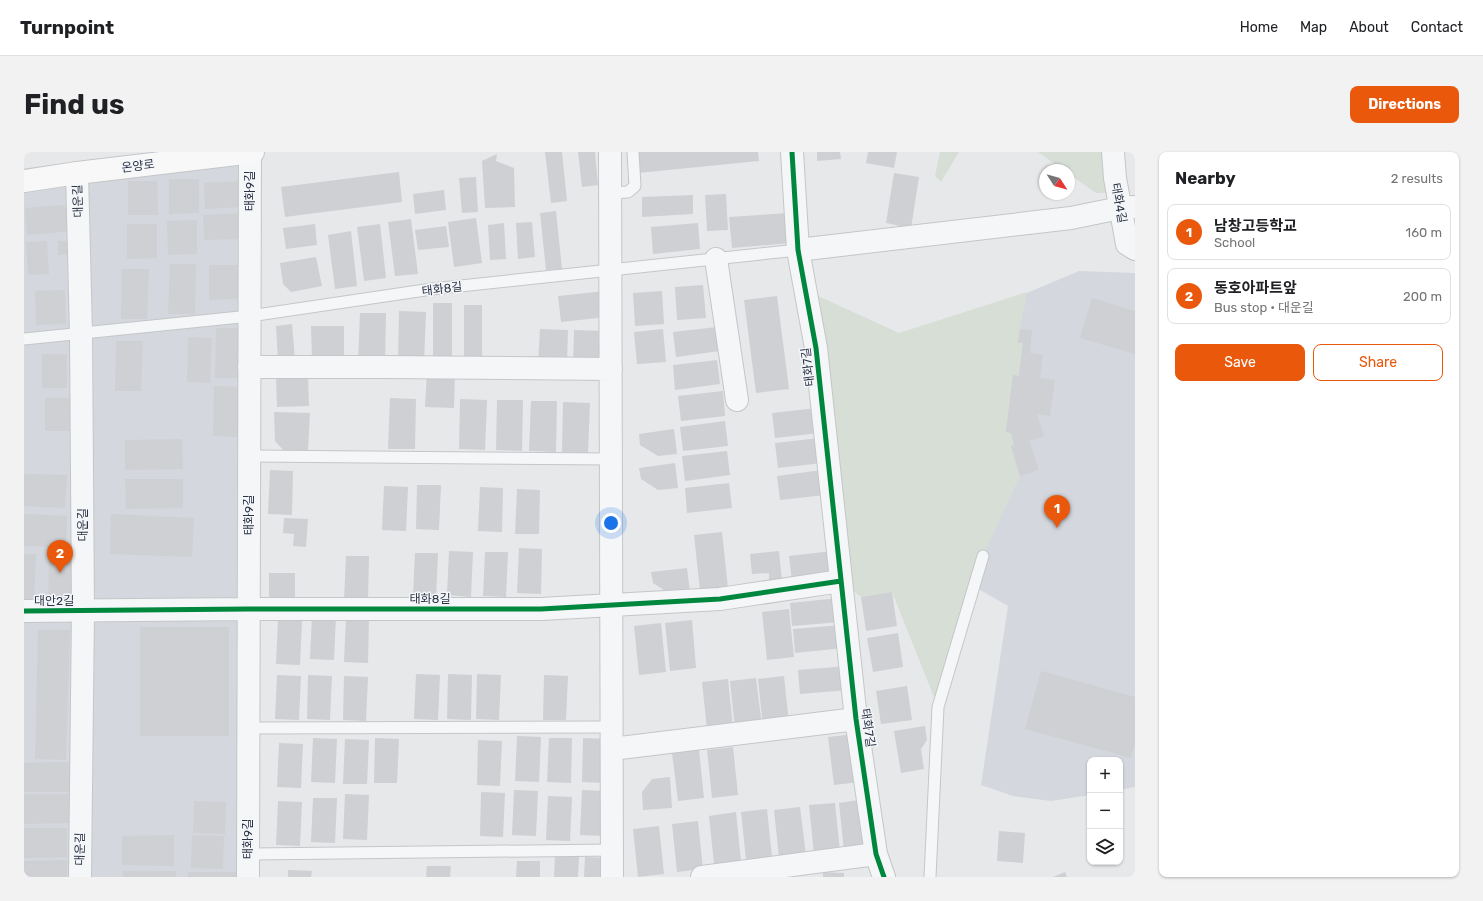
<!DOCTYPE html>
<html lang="en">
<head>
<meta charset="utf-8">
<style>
  :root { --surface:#fff; --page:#f2f2f2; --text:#202124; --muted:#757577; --line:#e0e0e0; --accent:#ea580c }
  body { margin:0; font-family:Rubik,"Noto Sans KR",sans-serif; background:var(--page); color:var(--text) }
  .controls { position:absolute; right:12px; bottom:12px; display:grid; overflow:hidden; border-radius:8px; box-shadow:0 1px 3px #0004 }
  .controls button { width:36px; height:36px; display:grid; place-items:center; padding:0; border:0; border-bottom:1px solid var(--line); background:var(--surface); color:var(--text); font:20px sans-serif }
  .compass { position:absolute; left:1015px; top:12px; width:36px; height:36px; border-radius:50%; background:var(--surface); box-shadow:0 1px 3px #0004; rotate:126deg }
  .you { position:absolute; left:587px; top:371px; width:14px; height:14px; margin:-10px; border:3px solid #fff; border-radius:50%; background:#1a73e8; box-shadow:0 0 0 6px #1a73e833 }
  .badge { display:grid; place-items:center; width:26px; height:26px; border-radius:50%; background:var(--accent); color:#fff; font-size:13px; font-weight:700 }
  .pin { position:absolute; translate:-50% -33px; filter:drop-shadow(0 1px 2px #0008) }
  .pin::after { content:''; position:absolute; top:21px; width:14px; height:12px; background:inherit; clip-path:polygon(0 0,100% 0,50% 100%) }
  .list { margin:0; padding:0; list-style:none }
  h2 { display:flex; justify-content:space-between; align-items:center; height:52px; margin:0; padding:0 16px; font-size:17px }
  h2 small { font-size:13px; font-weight:400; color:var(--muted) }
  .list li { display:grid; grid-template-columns:26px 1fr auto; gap:12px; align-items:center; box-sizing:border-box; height:56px; margin:0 8px 8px; padding:0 8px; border:1px solid var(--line); border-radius:8px }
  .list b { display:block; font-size:15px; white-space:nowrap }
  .list p { margin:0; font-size:13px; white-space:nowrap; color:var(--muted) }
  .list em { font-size:13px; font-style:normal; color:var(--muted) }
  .actions { display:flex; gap:8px; padding:12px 16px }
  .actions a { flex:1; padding:9px 0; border:1px solid var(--accent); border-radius:8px; text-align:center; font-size:14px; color:var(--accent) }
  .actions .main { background:var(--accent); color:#fff }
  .icon { flex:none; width:22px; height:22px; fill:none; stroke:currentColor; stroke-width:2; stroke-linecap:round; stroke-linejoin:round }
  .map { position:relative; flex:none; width:1111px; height:725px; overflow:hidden; border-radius:8px }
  header { display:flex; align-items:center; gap:24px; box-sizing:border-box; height:56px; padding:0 20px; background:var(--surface); border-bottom:1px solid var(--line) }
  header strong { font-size:19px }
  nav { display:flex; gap:22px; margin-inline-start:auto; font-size:14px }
  .intro { display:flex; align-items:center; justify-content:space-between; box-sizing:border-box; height:96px; padding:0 24px }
  h1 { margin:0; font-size:28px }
  .button { padding:10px 18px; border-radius:8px; background:var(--accent); color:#fff; font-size:14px; font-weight:700 }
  main { display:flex; gap:24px; padding:0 24px }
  aside { flex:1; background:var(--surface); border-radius:8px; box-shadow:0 1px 3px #0004 }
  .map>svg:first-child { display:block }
  .built { fill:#d4d7dd }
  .green { fill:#d6ded6 }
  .building { fill:#ced0d3 }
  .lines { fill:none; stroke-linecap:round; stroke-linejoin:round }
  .service-casing { stroke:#c4c6c8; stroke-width:13 }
  .minor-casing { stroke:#c4c6c8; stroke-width:24 }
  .tertiary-casing { stroke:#c4c6c8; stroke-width:24 }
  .secondary-casing { stroke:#c4c6c8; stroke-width:24 }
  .service { stroke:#f5f6f7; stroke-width:11 }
  .minor { stroke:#f5f6f7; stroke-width:22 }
  .tertiary { stroke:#f5f6f7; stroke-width:22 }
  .secondary { stroke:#f8f8f8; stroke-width:22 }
  .cycleway-casing { stroke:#f4f6f9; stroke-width:8 }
  .cycleway { stroke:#00873e; stroke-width:5 }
  .labels { text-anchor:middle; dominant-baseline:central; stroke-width:3; stroke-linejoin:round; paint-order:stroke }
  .street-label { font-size:12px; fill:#2b3445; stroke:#f4f6f9 }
</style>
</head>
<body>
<header>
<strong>Turnpoint</strong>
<nav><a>Home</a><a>Map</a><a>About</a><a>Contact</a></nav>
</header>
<div class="intro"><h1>Find us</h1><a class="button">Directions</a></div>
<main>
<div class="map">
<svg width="1111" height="725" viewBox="0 0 1111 725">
  <rect width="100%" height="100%" fill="#e6e8ea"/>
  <path class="built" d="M226 0 223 725H0V29Z
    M1055 119 1111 121V635L1096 638V608H1066V643L1027 649 989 644 957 633 984 454 951 435 996 144Z"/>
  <path class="green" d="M916 0H935L917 30 911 24Z
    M1014 0H1090L1093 41H1072L1045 22V18H1039Z
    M781 138 875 181 1003 140 994 190 999 191 995 224 989 223 982 280 987 281 990 293 987 294 996 324 959 404 914 555 868 440 837 445 817 429Z"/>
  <path class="building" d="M521 0H538L543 49 527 51Z
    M554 0H571L574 33 558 35Z
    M612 0H734L735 9 614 21Z
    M793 0H816L817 7 793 9Z
    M844 0H873L870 16 842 11Z
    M473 2 472 9 490 16 491 55 461 56 458 9Z
    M375 20 378 50 261 65 257 35Z
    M870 21 895 25 887 76 862 71Z
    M452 25 454 60 438 61 435 26Z
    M145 27H175V61L145 62Z
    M104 29H133L134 63H104Z
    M219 29 220 55 181 57 180 31Z
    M420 38 422 58 391 62 389 42Z
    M702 42 704 78 683 79 681 43Z
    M669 43V62L618 65V45Z
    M38 53 49 61 50 79 3 83 1 56Z
    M532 59 538 117 522 118 516 61Z
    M218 61 219 87 180 88 179 63Z
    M766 61 768 91 708 96 705 65Z
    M452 66 458 111 430 115 424 70Z
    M387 67 394 122 371 124 364 70Z
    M173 68V102L144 103 143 69Z
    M508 70 511 105 494 107 492 71Z
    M480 71 482 107 466 108 464 73Z
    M674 71 676 97 629 102 627 75Z
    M103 72H133V106L103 107Z
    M291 72 293 93 262 97 259 76Z
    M356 72 362 126 340 129 333 75Z
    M422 74 425 95 394 98 391 78Z
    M327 79 333 134 311 137 304 83Z
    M23 89 25 122 4 123 2 90Z
    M34 89H47L48 102 34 103Z
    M292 105 298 134 267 140 259 132 256 111Z
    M146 112H172L171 162H144Z
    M185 113H215V147L185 148Z
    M98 117H125L123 167H97Z
    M679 133 682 166 653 168 651 135Z
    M41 138 42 172 12 173 11 139Z
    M581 139 583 165 537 170 534 144Z
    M638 139 640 172 611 174 609 141Z
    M753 144 765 237 732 241 720 148Z
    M1068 146 1111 159V202L1056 186Z
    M409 151H428V207H409Z
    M440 153H458V209H440Z
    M375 159 402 160 400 210H374Z
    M336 161H362L361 212 334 211Z
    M268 172 271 208 254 209 252 174Z
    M287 174H320V208H288Z
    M693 175 696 199 652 205 649 180Z
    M192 176H218L217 226H191Z
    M516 177 544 178 543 212 514 211Z
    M639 177 642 210 613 212 610 180Z
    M996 177 1008 178 1006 201 1019 203 1016 226 1031 228 1026 264 1013 262 1020 284 1005 289 1015 318 996 324 987 294 990 293 987 281 982 280 989 223 995 224 999 191H994Z
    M550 178 579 179 577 214 549 213Z
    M164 185 188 186 186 231 163 230Z
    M92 189H119L117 239H91Z
    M18 202H43V236H18Z
    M693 208 696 232 651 238 649 213Z
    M403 220 431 221 430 256 401 255Z
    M284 223 285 254 253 255 252 224Z
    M190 234 217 235 215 285 189 284Z
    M699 239 701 264 657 269 654 244Z
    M21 246H46V279H21Z
    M366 246 392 247 391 297H364Z
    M436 247 463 248 461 298 435 297Z
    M473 248H499L498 299 472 298Z
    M507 249H533L532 300 505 299Z
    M539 250 566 251 564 301 538 300Z
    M793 256 796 281 751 286 748 261Z
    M250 260 286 261 284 298 260 299 251 289Z
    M701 269 704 294 659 299 656 275Z
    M650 277 653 302 634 304 616 293 615 282Z
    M795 286 798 311 754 316 751 291Z
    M158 287 159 317 101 318V288Z
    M703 299 706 323 661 329 658 304Z
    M651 311 654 336 634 338 617 327 615 316Z
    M246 318 269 319 268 363 244 362Z
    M798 318 801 343 756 348 753 324Z
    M0 322 43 323 41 356 0 354Z
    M101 327H159V356L102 357Z
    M705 331 708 356 663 361 661 336Z
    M393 333H417L415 378 392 377Z
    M360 334 384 335 382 379 358 378Z
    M456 335 479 336 478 380 454 379Z
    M493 337 516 338 515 382H491Z
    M0 362 43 364 42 395 0 394Z
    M87 362 170 366 168 405 86 402Z
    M260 366 284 367 282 395 269 394 270 382 259 381Z
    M698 380 704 436 676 439 670 383Z
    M495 396 518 397 517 442 493 441Z
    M425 399 449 400 447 445 423 443Z
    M755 399 758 429 745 430V421L728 422 726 402Z
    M809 399 812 423 768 429 765 404Z
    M25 400 51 401 50 451H24Z
    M461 400H484L482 445 459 444Z
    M391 401H414L412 446 389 445Z
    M0 402H12L10 452H0Z
    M322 404H345L344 449 320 448Z
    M663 416 666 440 646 442 629 431 627 420Z
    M245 421H271V454L245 446Z
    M868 440 873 474 842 479 837 445Z
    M815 446 817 470 768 474 766 451Z
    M765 457 770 505 743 508 738 460Z
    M288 463 312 464 310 508 286 507Z
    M322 466H345L344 511 320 510Z
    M254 468 278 469 276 513 252 512Z
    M668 468 672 516 646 519 641 471Z
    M637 471 642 520 615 523 610 474Z
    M818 473 820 496 771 501 769 477Z
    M116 475H205V584H116Z
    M14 478H46L42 608 11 607Z
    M874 481 879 515 849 520 843 486Z
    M823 514 825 538 776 542 774 518Z
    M1017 519 1111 545V592L1107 606 1001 577Z
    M392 522 416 523 414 568 390 567Z
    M424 522 448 523 447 568 423 567Z
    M453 522 477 523 475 568 452 567Z
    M253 523 277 524 275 568 251 567Z
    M284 523 308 524 306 568 283 567Z
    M520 523 544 524 542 568H519Z
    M320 524 344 525 342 569 319 568Z
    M760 524 765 572 739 575 734 527Z
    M732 526 738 574 711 577 706 529Z
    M704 527 709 575 683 578 678 530Z
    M883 534 888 568 857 572 852 539Z
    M901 574 903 588 897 597 900 617 877 621 870 579Z
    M831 582 836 630 810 633 804 585Z
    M493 584 517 585 515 630 491 629Z
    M289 586 313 587 311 631 287 630Z
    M351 586 375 587 373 631H350Z
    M525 586H548L547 631 523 630Z
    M559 586 583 587 581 631 558 630Z
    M321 587 345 588 343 632H319Z
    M454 588 478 589 476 634 453 633Z
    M255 591 279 592 277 636 253 635Z
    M709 595 714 643 688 646 683 598Z
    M675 598 680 646 654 649 648 601Z
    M45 610 46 640H0V611Z
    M646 625 648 656 619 658 618 640 628 627Z
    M490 638 514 639 512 684 488 683Z
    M558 638 581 639 579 684 556 683Z
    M457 640 481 641 479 685 456 684Z
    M0 642H45V671L0 672Z
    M321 642 345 643 343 688 319 687Z
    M524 644 548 645 546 689 522 688Z
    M289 646H313L311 691 287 690Z
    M841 647 846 696 820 699 815 651Z
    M170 649 202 650 201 682 169 681Z
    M254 649 278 650 276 694 252 693Z
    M811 651 816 699 790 702 785 653Z
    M776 655 782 703 755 706 750 658Z
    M743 657 748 705 722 708 717 660Z
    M712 660 717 709 690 712 685 664Z
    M674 669 679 717 653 720 648 672Z
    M635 674 640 722 614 725 609 677Z
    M0 676H43V705L0 706Z
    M975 679 1001 681 999 711 973 709Z
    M150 683V714L98 713V684Z
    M168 683 200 684 199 717 167 716Z
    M531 704 555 705 554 725H530Z
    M561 705 585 706 584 725H560Z
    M43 708V725H0V709Z
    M493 709H516V725H492Z
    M403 714H427L426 725H402Z
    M264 718 288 719 287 725H264Z
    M99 719H152V725H99Z
    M164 720H216V725H164Z
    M799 720 820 721V725H799Z
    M1041 720 1043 725H1029Z"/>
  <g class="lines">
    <defs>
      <path id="service" d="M586 41 604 40 611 34 609 0
        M0 187 226 164 408 137 774 98
        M225 304 587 307
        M225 576 587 575
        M224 702 588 698
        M906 725 914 555 959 404"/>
      <path id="minor" d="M586 0 588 725
        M768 0 774 98 792 196 832 567 852 702 860 725
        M1089 0 1091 26 1103 92 1111 97
        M774 98 1047 66 1096 56 1111 55
        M692 107 713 248
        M225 215H360L587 217
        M0 459 225 457H517L696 447 817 429
        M588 597 832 567
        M224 725 226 0
        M678 725 852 702"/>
      <path id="tertiary" d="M53 21 57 181 59 459 56 725"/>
      <path id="secondary" d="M0 29 53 21 229 0"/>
    </defs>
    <use href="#service" class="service-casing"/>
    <use href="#minor" class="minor-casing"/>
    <use href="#tertiary" class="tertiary-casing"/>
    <use href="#secondary" class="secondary-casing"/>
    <use href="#service" class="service"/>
    <use href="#minor" class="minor"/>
    <use href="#tertiary" class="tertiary"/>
    <use href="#secondary" class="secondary"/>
    <defs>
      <path id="cycleway" d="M768 0 774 98 792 196 832 567 852 702 860 725
        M0 459 225 457H517L696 447 817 429"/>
    </defs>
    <use href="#cycleway" class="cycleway-casing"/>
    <use href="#cycleway" class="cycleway"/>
  </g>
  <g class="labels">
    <g class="street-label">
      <text transform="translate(114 14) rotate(-7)">온양로</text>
      <text transform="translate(226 39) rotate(-90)">태화9길</text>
      <text transform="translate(54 49) rotate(-92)">대운길</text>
      <text transform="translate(1095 51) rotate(80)">태화4길</text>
      <text transform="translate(418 137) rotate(-7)">태화8길</text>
      <text transform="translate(784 215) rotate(-97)">태화7길</text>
      <text transform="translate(225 363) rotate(-90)">태화9길</text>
      <text transform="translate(59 373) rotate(-90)">대운길</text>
      <text x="406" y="447">태화8길</text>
      <text x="30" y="449">대안2길</text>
      <text transform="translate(844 576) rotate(82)">태화7길</text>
      <text transform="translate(224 687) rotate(-90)">태화9길</text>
      <text transform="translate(56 697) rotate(-89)">대운길</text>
    </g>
  </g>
</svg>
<div class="controls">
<button>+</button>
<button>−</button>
<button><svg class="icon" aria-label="layers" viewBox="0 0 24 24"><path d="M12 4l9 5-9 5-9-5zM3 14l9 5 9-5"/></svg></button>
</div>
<svg class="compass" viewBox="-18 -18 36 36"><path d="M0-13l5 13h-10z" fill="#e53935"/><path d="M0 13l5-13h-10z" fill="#757577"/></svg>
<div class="you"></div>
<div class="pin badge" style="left:1033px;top:376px">1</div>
<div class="pin badge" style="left:36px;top:421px">2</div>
</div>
<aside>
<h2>Nearby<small>2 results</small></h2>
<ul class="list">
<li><span class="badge">1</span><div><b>남창고등학교</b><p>School</p></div><em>160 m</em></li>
<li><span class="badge">2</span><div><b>동호아파트앞</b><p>Bus stop · 대운길</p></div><em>200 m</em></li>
</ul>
<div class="actions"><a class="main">Save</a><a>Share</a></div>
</aside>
</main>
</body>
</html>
